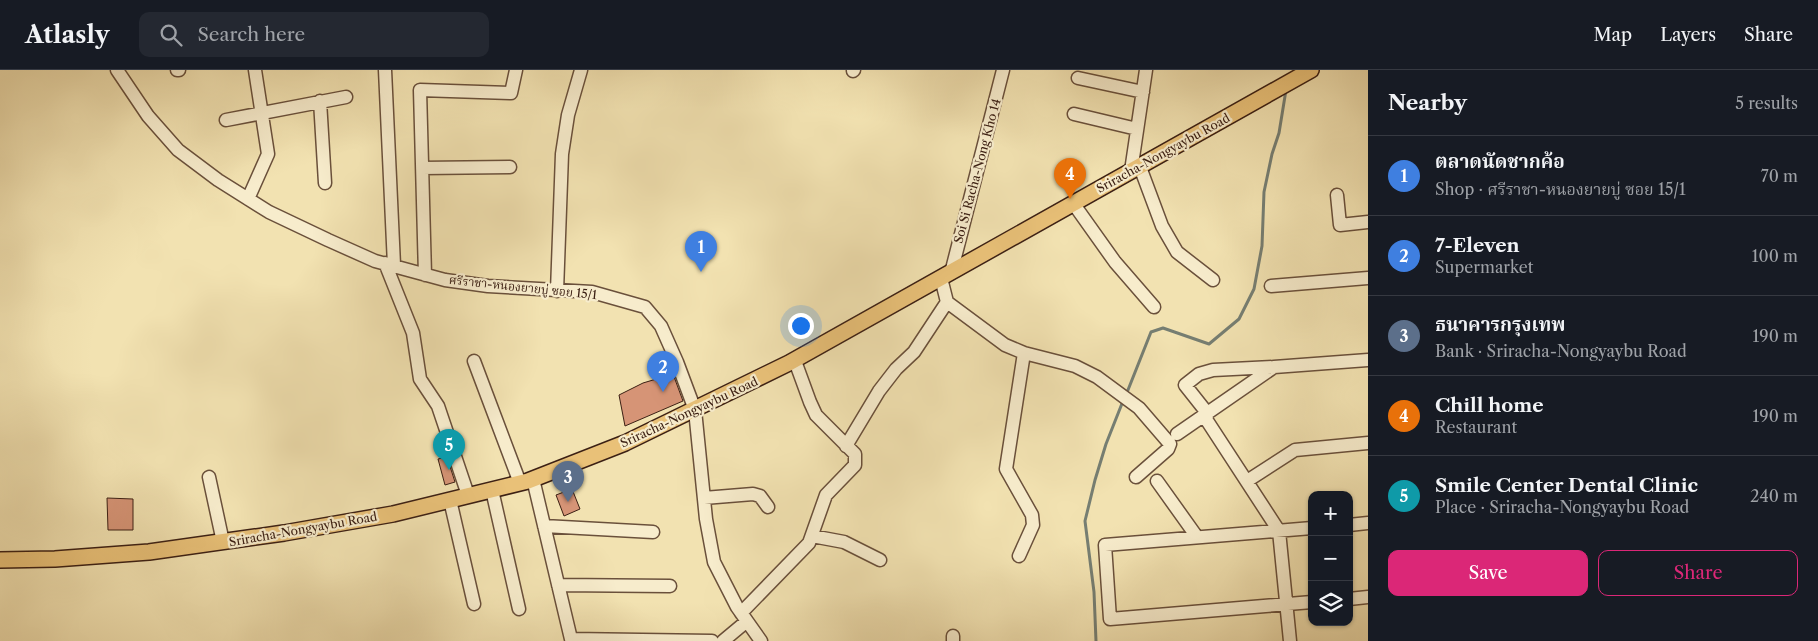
<!DOCTYPE html>
<html lang="en">
<head>
<meta charset="utf-8">
<style>
  :root { --surface:#171b24; --page:#242831; --text:#f1f3f6; --muted:#9ea1a6; --line:#363941; --accent:#db2777 }
  body { margin:0; font-family:"Libre Caslon Text","Noto Serif Thai",serif; background:var(--page); color:var(--text) }
  .controls { position:absolute; right:15px; bottom:15px; display:grid; overflow:hidden; border-radius:10px; box-shadow:0 1px 4px #0004 }
  .controls button { width:45px; height:45px; display:grid; place-items:center; padding:0; border:0; border-bottom:1px solid var(--line); background:var(--surface); color:var(--text); font:25px sans-serif }
  .you { position:absolute; left:800px; top:255px; width:18px; height:18px; margin:-12px; border:4px solid #fff; border-radius:50%; background:#1a73e8; box-shadow:0 0 0 8px #1a73e833 }
  .badge { display:grid; place-items:center; width:32px; height:32px; border-radius:50%; background:var(--accent); color:#fff; font-size:16px; font-weight:700 }
  .pin { position:absolute; translate:-50% -41px; filter:drop-shadow(0 1px 2px #0008) }
  .pin::after { content:''; position:absolute; top:26px; width:18px; height:15px; background:inherit; clip-path:polygon(0 0,100% 0,50% 100%) }
  .list { margin:0; padding:0; list-style:none }
  h2 { display:flex; justify-content:space-between; align-items:center; height:65px; margin:0; padding:0 20px; font-size:21px }
  h2 small { font-size:16px; font-weight:400; color:var(--muted) }
  .list li { display:grid; grid-template-columns:32px 1fr auto; gap:15px; align-items:center; box-sizing:border-box; height:80px; padding:0 20px; border-top:1px solid var(--line) }
  .list b { display:block; font-size:19px; white-space:nowrap }
  .list p { margin:0; font-size:16px; white-space:nowrap; color:var(--muted) }
  .list em { font-size:16px; font-style:normal; color:var(--muted) }
  .actions { display:flex; gap:10px; padding:15px 20px }
  .actions a { flex:1; padding:11px 0; border:1px solid var(--accent); border-radius:10px; text-align:center; font-size:18px; color:var(--accent) }
  .actions .main { background:var(--accent); color:#fff }
  .icon { flex:none; width:28px; height:28px; fill:none; stroke:currentColor; stroke-width:2; stroke-linecap:round; stroke-linejoin:round }
  .map { position:relative; flex:none; width:1368px; height:571px; overflow:hidden }
  header { display:flex; align-items:center; gap:30px; box-sizing:border-box; height:70px; padding:0 25px; background:var(--surface); border-bottom:1px solid var(--line) }
  header strong { font-size:24px }
  nav { display:flex; gap:28px; margin-inline-start:auto; font-size:18px }
  .search { width:350px; height:45px; background:var(--page); display:flex; align-items:center; gap:12px; box-sizing:border-box; padding:0 18px; border-radius:10px; color:var(--muted); font-size:19px }
  main { display:flex }
  aside { flex:1; background:var(--surface) }
  .map>svg:first-child { display:block }
  .lines { fill:none; stroke-linecap:round; stroke-linejoin:round }
  .stream { stroke:#767e72; stroke-width:3 }
  .building { fill:#d69476; stroke:#3c2014 }
  .minor-casing { stroke:#6a503b; stroke-width:15 }
  .major-casing { stroke:#3c2014; stroke-width:18 }
  .minor { stroke:#f7eccc; stroke-width:12 }
  .major { stroke:#e9c178; stroke-width:15 }
  .labels { text-anchor:middle; dominant-baseline:central; stroke-width:4.5; stroke-linejoin:round; paint-order:stroke }
  .street-label { font-size:12px; fill:#3c2014; stroke:#f7eccc }
</style>
</head>
<body>
<header>
<strong>Atlasly</strong>
<div class="search"><svg class="icon" aria-label="search" viewBox="0 0 24 24"><circle cx="10" cy="10" r="6"/><path d="M15 15l6 6"/></svg>Search here</div>
<nav><a>Map</a><a>Layers</a><a>Share</a></nav>
</header>
<main>
<div class="map">
<svg width="1368" height="571" viewBox="0 0 1368 571">
  <rect width="100%" height="100%" fill="#f2e2b1"/>
  <filter id="stains"><feTurbulence type="fractalNoise" baseFrequency=".004" numOctaves="4"/><feColorMatrix values="0 0 0 0 .2 0 0 0 0 .09 0 0 0 0 .02 0 0 0 .5 -.17"/></filter>
  <radialGradient id="worn" r=".72"><stop offset=".6" stop-color="#630" stop-opacity="0"/><stop offset="1" stop-color="#630" stop-opacity=".3"/></radialGradient>
  <g class="lines">
    <path class="stream" d="M1126 325 1151 262 1163 258 1209 274 1239 249 1254 219 1262 176 1264 122 1272 84 1279 63 1286 20
      M1096 571 1094 522 1085 451 1095 410 1106 374 1123 331"/>
  </g>
  <path class="building" d="M673 304 683 331 625 356 619 325 643 313Z
    M447 387 455 412 445 415 438 389Z
    M572 419 580 439 564 446 556 425Z
    M107 428 133 429V460H108Z"/>
  <g class="lines">
    <defs>
      <path id="minor" d="M117 0 148 46 178 80 218 110 269 142 328 170 375 191 445 210 488 216 592 222 645 237 661 256 677 292 695 340 706 449 714 492 737 537 761 571
        M177 0H179
        M385 0 394 195
        M853 1 854 0
        M1078 8 1143 22
        M320 31 325 113
        M1074 44 1137 59
        M226 50 346 27
        M1140 97 1162 156 1177 182 1213 210
        M422 98 510 97
        M1131 101 1146 0
        M1337 125 1340 155 1368 152
        M248 129 268 84 255 0
        M1073 133 1115 192 1154 237
        M385 193 413 263 420 309 438 336 468 425
        M951 203 1003 0
        M425 205 420 20 511 23 516 0
        M1271 216 1368 208
        M557 221 562 84 568 45 581 0
        M947 232 1005 275 1024 283 1075 296 1097 307 1139 338 1170 374 1168 379 1136 407
        M474 291 520 413
        M1208 344 1185 315 1199 304 1213 300 1274 297
        M1204 346 1279 461 1290 571
        M1177 364 1274 297 1368 290
        M846 376 879 321 896 299 914 282 947 232 941 208
        M209 407 223 472
        M533 409 571 569 712 571
        M1157 411 1197 467
        M1247 411 1295 380 1368 373
        M492 420 519 539
        M704 428 753 424 760 426 768 437
        M450 430 474 534
        M1349 455 1368 453
        M544 456 653 462
        M1312 458 1105 475 1110 549 1312 532
        M812 466 844 472 880 490
        M1019 486 1033 455 1032 445 1006 399 1024 283
        M558 515 670 516
        M1349 529 1368 527
        M741 543 809 473 826 425 855 395V384L816 345 810 332 795 291
        M723 571 747 551
        M953 571V566"/>
      <path id="major" d="M0 490 55 489 149 482 284 463 393 444 528 411 625 373 789 293 1311 0"/>
    </defs>
    <use href="#minor" class="minor-casing"/>
    <use href="#major" class="major-casing"/>
    <use href="#minor" class="minor"/>
    <use href="#major" class="major"/>
  </g>
  <g class="labels">
    <g class="street-label">
      <text transform="translate(1163 83) rotate(-29)">Sriracha-Nongyaybu Road</text>
      <text transform="translate(977 101) rotate(-75)">Soi Si Racha-Nong Kho 14</text>
      <text transform="translate(523 217) rotate(6)">ศรีราชา-หนองยายบู่ ซอย 15/1</text>
      <text transform="translate(689 342) rotate(-25)">Sriracha-Nongyaybu Road</text>
      <text transform="translate(303 459) rotate(-10)">Sriracha-Nongyaybu Road</text>
    </g>
  </g>
  <rect width="100%" height="100%" filter="url(#stains)"/>
  <rect width="100%" height="100%" fill="url(#worn)"/>
</svg>
<div class="controls">
<button>+</button>
<button>−</button>
<button><svg class="icon" aria-label="layers" viewBox="0 0 24 24"><path d="M12 4l9 5-9 5-9-5zM3 14l9 5 9-5"/></svg></button>
</div>
<div class="you"></div>
<div class="pin badge" style="left:701px;top:202px;background:#3f7fe0">1</div>
<div class="pin badge" style="left:663px;top:322px;background:#3f7fe0">2</div>
<div class="pin badge" style="left:568px;top:432px;background:#5c6f8a">3</div>
<div class="pin badge" style="left:1070px;top:129px;background:#e8710a">4</div>
<div class="pin badge" style="left:449px;top:400px;background:#0f9aa8">5</div>
</div>
<aside>
<h2>Nearby<small>5 results</small></h2>
<ul class="list">
<li><span class="badge" style="background:#3f7fe0">1</span><div><b>ตลาดนัดชากค้อ</b><p>Shop · ศรีราชา-หนองยายบู่ ซอย 15/1</p></div><em>70 m</em></li>
<li><span class="badge" style="background:#3f7fe0">2</span><div><b>7-Eleven</b><p>Supermarket</p></div><em>100 m</em></li>
<li><span class="badge" style="background:#5c6f8a">3</span><div><b>ธนาคารกรุงเทพ</b><p>Bank · Sriracha-Nongyaybu Road</p></div><em>190 m</em></li>
<li><span class="badge" style="background:#e8710a">4</span><div><b>Chill home</b><p>Restaurant</p></div><em>190 m</em></li>
<li><span class="badge" style="background:#0f9aa8">5</span><div><b>Smile Center Dental Clinic</b><p>Place · Sriracha-Nongyaybu Road</p></div><em>240 m</em></li>
</ul>
<div class="actions"><a class="main">Save</a><a>Share</a></div>
</aside>
</main>
</body>
</html>
